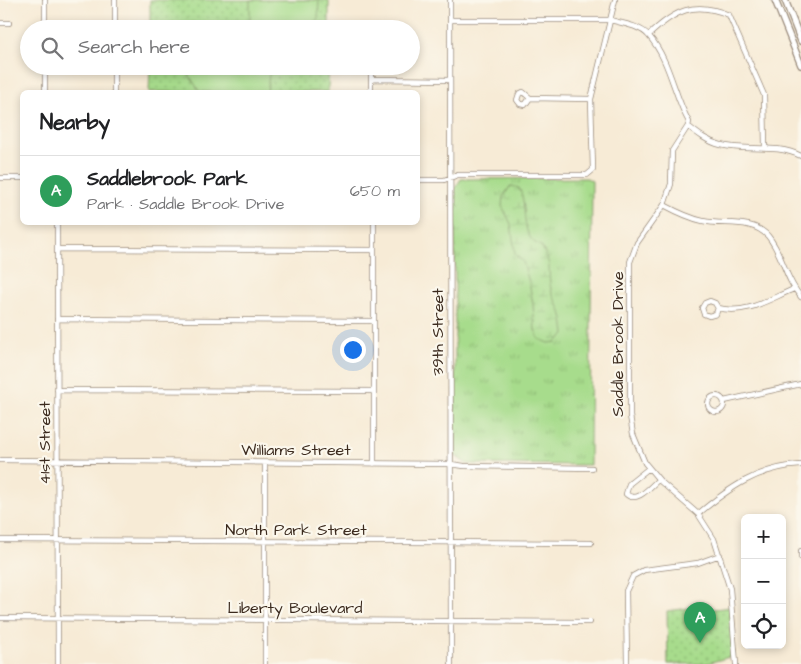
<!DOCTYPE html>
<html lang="en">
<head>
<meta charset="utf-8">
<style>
  :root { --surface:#fff; --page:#f6f6f6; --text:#202124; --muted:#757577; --line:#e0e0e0; --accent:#1f6fb2 }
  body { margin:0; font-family:"Architects Daughter",sans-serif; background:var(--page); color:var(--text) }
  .controls { position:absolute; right:15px; bottom:15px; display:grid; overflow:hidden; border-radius:8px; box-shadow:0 2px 8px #0003 }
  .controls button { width:45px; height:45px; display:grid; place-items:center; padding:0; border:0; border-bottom:1px solid var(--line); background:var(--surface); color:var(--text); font:25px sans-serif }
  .you { position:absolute; left:352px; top:349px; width:18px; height:18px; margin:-12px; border:4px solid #fff; border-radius:50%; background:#1a73e8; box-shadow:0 0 0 8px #1a73e833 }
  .badge { display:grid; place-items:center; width:32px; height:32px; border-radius:50%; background:var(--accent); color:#fff; font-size:16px; font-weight:700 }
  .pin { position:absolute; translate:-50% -41px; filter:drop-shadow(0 1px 2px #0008) }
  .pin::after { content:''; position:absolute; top:26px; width:18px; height:15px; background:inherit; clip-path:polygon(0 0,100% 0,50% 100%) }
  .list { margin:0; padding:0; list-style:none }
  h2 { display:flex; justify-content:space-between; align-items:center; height:65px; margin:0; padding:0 20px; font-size:21px }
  h2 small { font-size:16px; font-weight:400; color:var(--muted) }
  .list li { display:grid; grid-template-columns:32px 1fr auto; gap:15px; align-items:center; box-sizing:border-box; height:70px; padding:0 20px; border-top:1px solid var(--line) }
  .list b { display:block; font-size:19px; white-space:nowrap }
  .list p { margin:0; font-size:16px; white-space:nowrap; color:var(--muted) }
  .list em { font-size:16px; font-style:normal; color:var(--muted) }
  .icon { flex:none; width:28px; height:28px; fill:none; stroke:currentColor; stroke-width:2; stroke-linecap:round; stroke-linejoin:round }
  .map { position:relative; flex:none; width:801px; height:664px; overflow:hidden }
  .search { position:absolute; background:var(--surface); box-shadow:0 2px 8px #0003; left:20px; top:20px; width:400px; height:55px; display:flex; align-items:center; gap:12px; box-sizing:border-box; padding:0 18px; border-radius:28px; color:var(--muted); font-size:19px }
  .panel { position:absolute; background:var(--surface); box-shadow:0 2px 8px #0003; left:20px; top:90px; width:400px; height:135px; border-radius:8px }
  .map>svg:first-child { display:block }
  .grass { fill:url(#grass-tufts); stroke:#718355 }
  .wetland { fill:url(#wetland-marsh); stroke:#718355 }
  .park { fill:url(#park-dots); stroke:#718355 }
  .pitch { fill:#a7dc8c; stroke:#718355 }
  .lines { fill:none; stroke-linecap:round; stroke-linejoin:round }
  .minor-casing { stroke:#998a7a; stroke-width:6 }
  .tertiary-casing { stroke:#998a7a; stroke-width:8 }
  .minor { stroke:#fff; stroke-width:4.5 }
  .tertiary { stroke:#fff; stroke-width:5.5 }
  .labels { text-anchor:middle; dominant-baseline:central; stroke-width:4.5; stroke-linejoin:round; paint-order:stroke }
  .street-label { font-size:16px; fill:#3b2a1e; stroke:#fbf7ec }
</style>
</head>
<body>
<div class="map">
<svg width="801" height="664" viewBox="0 0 801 664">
  <defs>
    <pattern id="grass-tufts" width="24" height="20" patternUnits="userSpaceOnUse" patternTransform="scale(1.25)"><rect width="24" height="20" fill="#a7dc8c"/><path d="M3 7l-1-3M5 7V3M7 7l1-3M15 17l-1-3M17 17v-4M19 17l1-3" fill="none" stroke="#91bd78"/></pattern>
    <pattern id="wetland-marsh" width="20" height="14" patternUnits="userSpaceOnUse" patternTransform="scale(1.25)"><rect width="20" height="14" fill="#a7dc8c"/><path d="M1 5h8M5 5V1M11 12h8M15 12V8" fill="none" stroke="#91bd78"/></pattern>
    <pattern id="park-dots" width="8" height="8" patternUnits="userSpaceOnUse" patternTransform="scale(1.25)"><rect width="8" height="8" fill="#a7dc8c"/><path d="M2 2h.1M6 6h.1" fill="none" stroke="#91bd78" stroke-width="1.8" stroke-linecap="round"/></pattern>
  </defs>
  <rect width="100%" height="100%" fill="#fbf7ec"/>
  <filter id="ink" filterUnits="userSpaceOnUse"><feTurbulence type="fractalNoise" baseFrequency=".02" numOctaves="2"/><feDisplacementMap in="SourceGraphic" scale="10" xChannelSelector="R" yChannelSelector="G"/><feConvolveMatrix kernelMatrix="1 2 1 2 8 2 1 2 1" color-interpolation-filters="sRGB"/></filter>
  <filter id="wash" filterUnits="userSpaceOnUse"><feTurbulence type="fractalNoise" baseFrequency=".0096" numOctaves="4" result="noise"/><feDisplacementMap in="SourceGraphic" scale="20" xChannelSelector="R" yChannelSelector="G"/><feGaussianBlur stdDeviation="1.12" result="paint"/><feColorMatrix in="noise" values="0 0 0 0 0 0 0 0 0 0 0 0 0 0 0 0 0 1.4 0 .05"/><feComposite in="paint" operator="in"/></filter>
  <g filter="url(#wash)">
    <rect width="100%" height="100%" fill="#f7ebd6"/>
    <path class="grass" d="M587 178 592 181 590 465 467 464 455 456V188L461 179Z"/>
    <path class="wetland" d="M512 186 519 188C529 206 518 238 541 246 553 265 547 269 551 289 552 296 556 300 559 307 563 315 564 326 565 334L556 342 549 343 539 339 535 330 533 304 529 282 523 262 515 254 511 224 502 206 503 197 509 188Z"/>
    <path class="park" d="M150 0H329V29H150Z
      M150 66H329L328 92H149Z
      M731 607 733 656 705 664H668L667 611 690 608 698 611Z"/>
    <path class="pitch" d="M250 0H319L318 19 305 29H254L250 21Z
      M191 66H270L267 92H200L189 75Z"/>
  </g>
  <g filter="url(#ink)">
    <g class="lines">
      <defs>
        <path id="minor" d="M450 0 451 664
          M450 20H610C622 23 641 26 649 36 670 60 674 96 689 122L688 126C698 134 708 142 721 145 748 152 775 143 801 156
          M0 23H9
          M45 29V0
          M115 29V0
          M649 35C674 11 694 0 729 15L764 95 765 147 767 148
          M371 66V92
          M371 79 450 80
          M45 92V66
          M114 92V66
          M530 98 525 105 520 104 517 100 519 94 523 92 530 98 591 99
          M688 126 672 151 671 184 664 205 637 243 630 262V416L633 434 645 463 660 481 698 514 714 539 730 589 736 664
          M0 178H22
          M418 180H444L458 175H587L593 170 591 99 615 0
          M664 205C677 212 689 218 703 221 724 226 752 218 768 236 783 254 785 279 801 297
          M57 222 58 664
          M374 222V464
          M57 249 374 250
          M718 308 716 314 709 316 704 314 702 308 705 303 710 301 715 303 718 308C747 315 769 299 794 289
          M57 319 374 321
          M57 390 374 391
          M708 404a8 8 0 1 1 16 0a8 8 0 1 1-16 0Z
          M724 401 801 384
          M0 460 451 464 464 466 592 468
          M649 468 629 484 626 494C637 504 650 487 658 480
          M698 514C729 488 759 467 801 465
          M0 540 591 543
          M801 551V557
          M0 618 590 622
          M265 664V463
          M627 664 626 591 633 576 644 570 698 563 720 555"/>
        <path id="tertiary" d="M775 0 801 65
          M785 0 801 41"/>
      </defs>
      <use href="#minor" class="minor-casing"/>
      <use href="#tertiary" class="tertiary-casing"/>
      <use href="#minor" class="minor"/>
      <use href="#tertiary" class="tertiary"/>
    </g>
  </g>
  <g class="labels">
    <g class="street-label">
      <text transform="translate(438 332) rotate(-90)">39th Street</text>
      <text transform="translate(618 344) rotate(-90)">Saddle Brook Drive</text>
      <text transform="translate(45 443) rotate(-90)">41st Street</text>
      <text x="296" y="450">Williams Street</text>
      <text x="296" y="530">North Park Street</text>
      <text x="295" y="608">Liberty Boulevard</text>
    </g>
  </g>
</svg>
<div class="controls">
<button>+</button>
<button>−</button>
<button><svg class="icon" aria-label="locate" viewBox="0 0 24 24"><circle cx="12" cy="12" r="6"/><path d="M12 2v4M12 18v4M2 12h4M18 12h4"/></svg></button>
</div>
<div class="you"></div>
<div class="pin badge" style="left:700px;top:643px;background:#2e9e5b">A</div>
<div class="search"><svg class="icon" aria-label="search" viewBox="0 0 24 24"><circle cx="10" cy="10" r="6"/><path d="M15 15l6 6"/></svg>Search here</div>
<section class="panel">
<h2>Nearby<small></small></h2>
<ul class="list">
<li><span class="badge" style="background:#2e9e5b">A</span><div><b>Saddlebrook Park</b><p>Park · Saddle Brook Drive</p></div><em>650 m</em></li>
</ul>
</section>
</div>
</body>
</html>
